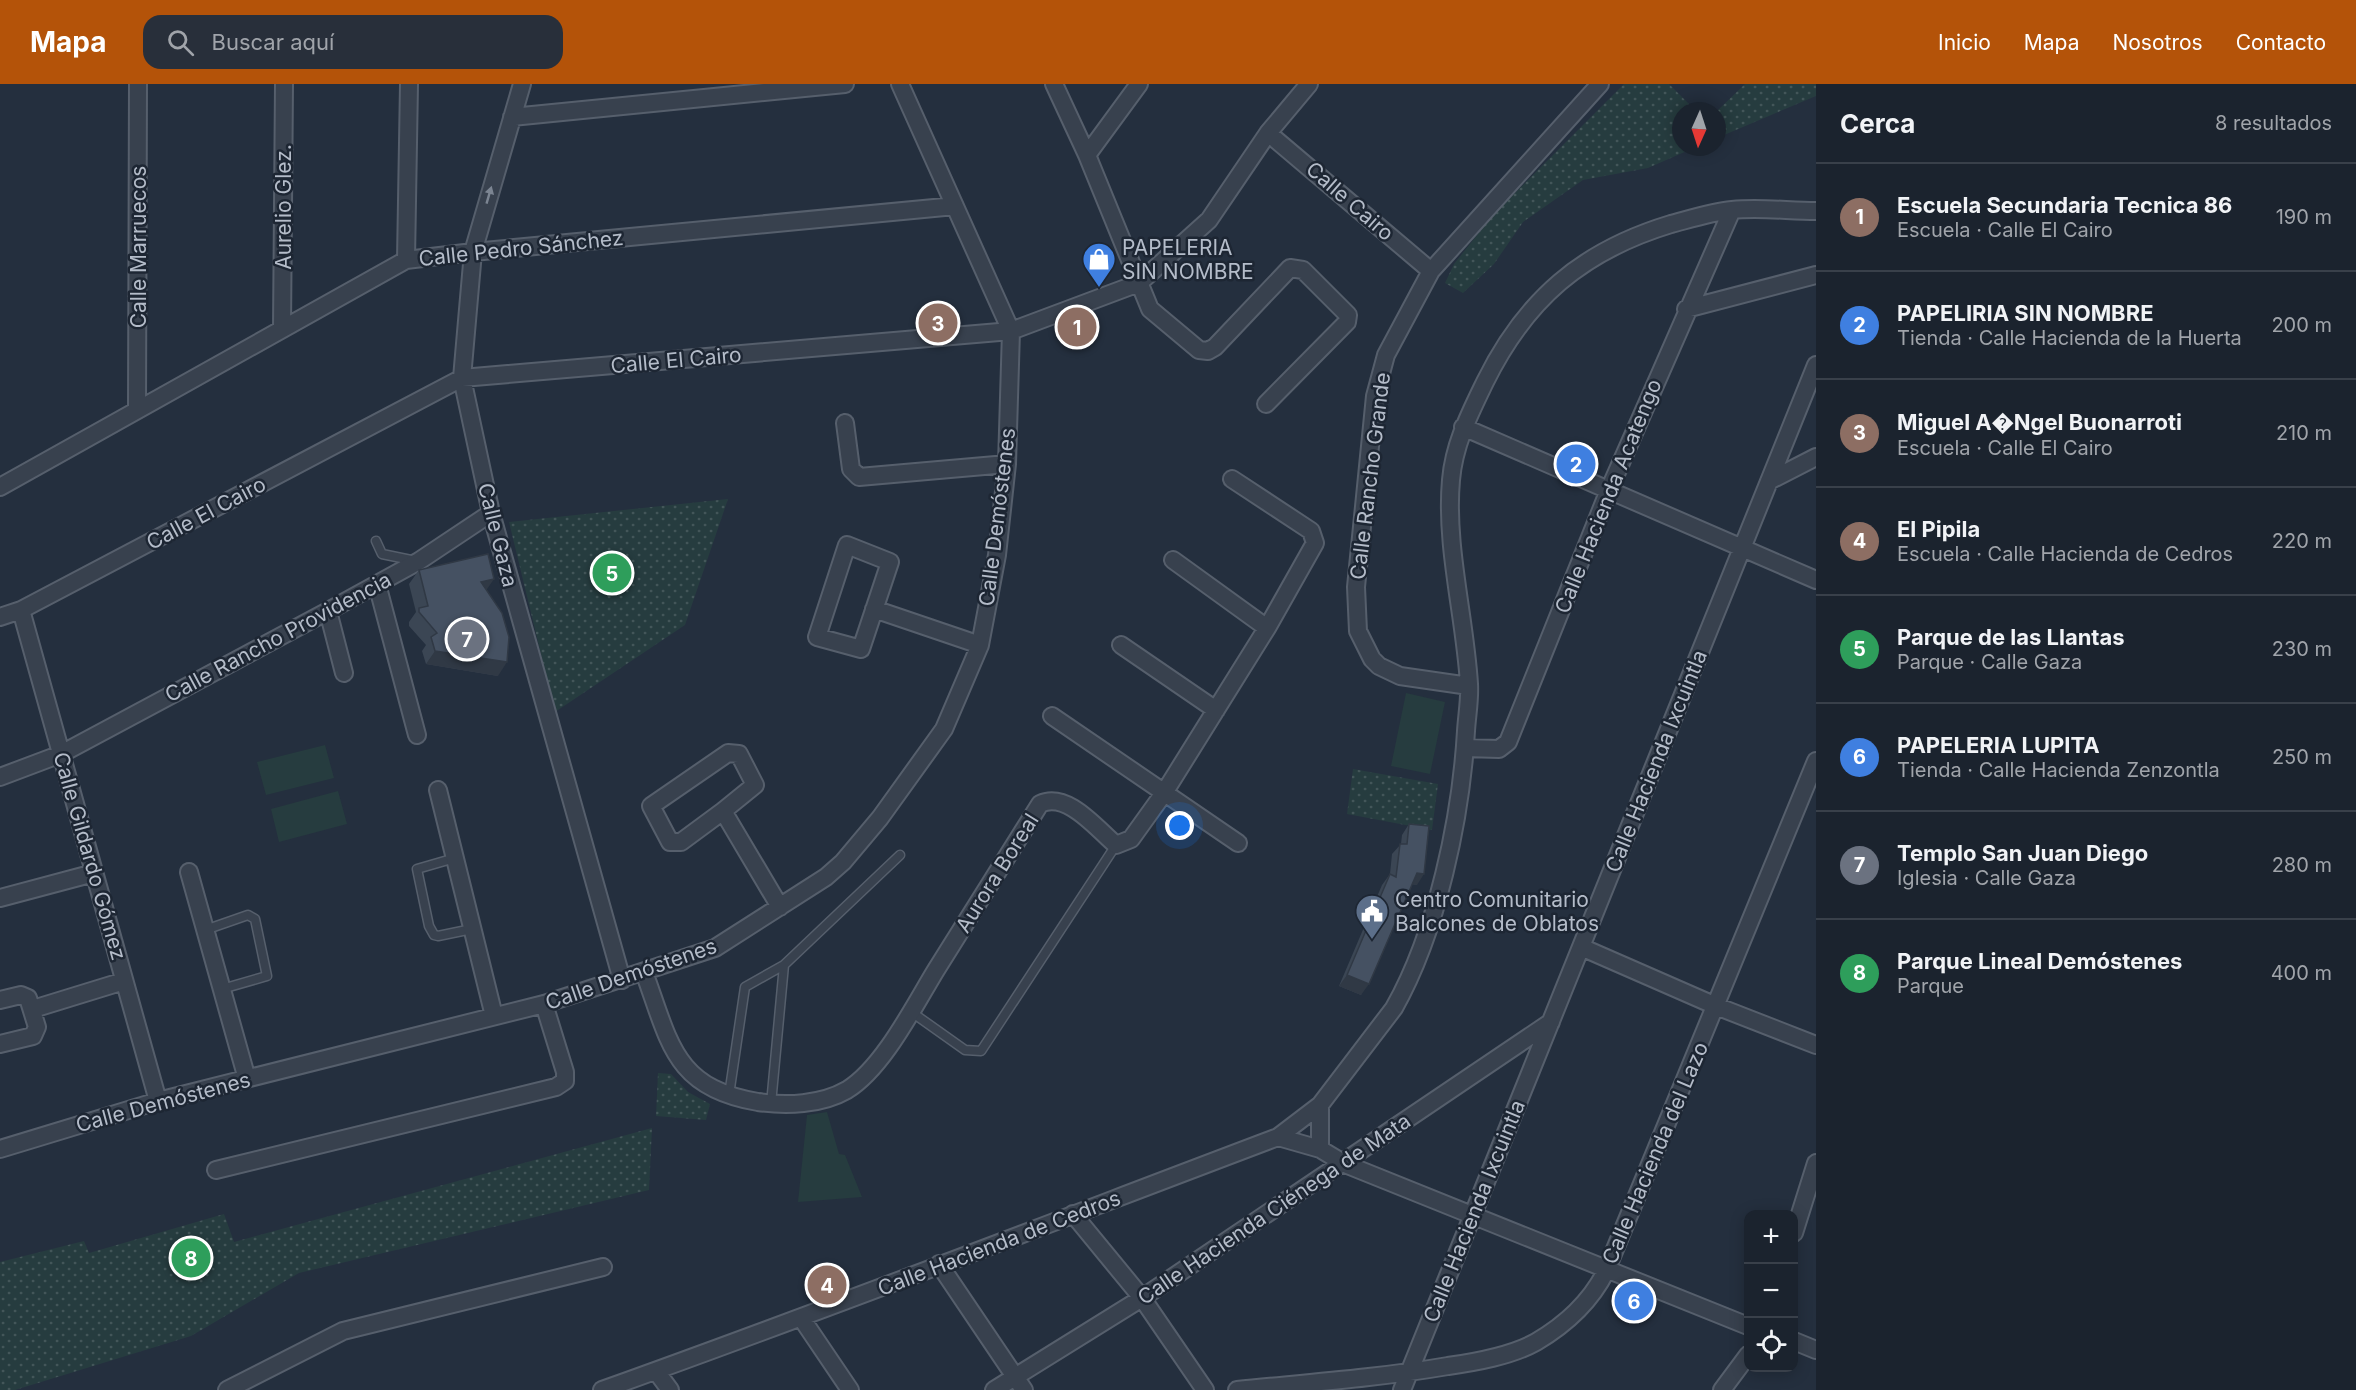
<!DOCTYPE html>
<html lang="es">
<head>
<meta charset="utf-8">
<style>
  :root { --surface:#1b232e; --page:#282f3a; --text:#f1f3f6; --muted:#a0a4aa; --line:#39404a; --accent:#b45309 }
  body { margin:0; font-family:Inter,sans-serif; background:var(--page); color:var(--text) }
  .controls { position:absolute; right:18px; bottom:18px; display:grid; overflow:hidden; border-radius:12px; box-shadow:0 3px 15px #0003 }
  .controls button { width:54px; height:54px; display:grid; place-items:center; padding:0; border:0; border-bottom:2px solid var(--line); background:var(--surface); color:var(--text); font:30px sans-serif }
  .compass { position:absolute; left:1672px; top:18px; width:54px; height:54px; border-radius:50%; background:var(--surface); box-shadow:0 3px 15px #0003; rotate:183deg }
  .you { position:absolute; left:1180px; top:742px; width:21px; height:21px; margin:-15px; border:4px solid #fff; border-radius:50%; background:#1a73e8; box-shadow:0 0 0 9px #1a73e833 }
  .badge { display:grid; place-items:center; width:39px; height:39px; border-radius:50%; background:var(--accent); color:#fff; font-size:20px; font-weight:700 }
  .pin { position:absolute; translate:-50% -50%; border:3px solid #fff; box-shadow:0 2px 6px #0006 }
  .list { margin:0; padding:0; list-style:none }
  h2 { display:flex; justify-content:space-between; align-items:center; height:78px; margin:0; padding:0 24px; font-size:26px }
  h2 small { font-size:20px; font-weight:400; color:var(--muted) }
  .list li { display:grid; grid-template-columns:39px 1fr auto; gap:18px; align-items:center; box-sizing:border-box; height:108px; padding:0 24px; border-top:2px solid var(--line) }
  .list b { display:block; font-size:22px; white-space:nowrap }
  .list p { margin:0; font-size:20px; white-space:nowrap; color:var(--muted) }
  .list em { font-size:20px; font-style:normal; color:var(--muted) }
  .icon { flex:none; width:33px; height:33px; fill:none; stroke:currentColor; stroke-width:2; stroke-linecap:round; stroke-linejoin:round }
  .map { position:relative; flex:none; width:1816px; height:1306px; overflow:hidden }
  header { display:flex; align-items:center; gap:36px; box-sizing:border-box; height:84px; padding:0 30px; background:var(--accent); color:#fff }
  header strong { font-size:28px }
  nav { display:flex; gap:33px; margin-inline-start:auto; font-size:21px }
  .search { width:420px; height:54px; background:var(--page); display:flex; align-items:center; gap:15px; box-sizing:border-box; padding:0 21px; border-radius:18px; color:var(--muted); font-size:22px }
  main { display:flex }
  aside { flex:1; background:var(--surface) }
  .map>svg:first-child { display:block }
  .grass { fill:url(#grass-dots) }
  .garden { fill:#263c3f }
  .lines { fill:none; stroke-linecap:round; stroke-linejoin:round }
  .service-casing { stroke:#565f6c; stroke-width:11 }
  .minor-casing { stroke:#565f6c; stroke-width:20 }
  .service { stroke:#38414e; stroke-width:8 }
  .minor { stroke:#38414e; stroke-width:16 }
  .wall { fill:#3b4654 }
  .shaded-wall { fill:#303945 }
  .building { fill:#455162; stroke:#303945; stroke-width:1.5 }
  .oneway { fill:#7c8592 }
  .labels { text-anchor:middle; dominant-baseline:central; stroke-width:5; stroke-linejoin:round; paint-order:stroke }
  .street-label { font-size:21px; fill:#b4bcc9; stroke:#1d2633 }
  .poi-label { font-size:21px; fill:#b4bcc9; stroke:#1d2633; text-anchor:start }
</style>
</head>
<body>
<header>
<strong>Mapa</strong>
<div class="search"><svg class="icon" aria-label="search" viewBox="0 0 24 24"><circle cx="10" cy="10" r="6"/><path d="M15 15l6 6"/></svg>Buscar aquí</div>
<nav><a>Inicio</a><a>Mapa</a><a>Nosotros</a><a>Contacto</a></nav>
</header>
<main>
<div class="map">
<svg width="1816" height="1306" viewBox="0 0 1816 1306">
  <defs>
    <pattern id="grass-dots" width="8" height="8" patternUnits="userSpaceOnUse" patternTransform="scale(1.5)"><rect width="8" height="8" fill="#263c3f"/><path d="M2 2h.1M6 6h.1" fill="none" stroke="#435659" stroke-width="1.8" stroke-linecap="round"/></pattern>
  </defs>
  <rect width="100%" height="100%" fill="#242f3e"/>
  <path class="grass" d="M1624 0H1669L1696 27H1681V63H1696L1648 84 1583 96 1523 138 1494 180 1463 209 1445 199 1454 180 1493 131Z
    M1745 0H1816V12L1717 54V27Z
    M728 415 685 541 555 628 509 438Z
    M1353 685 1438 700 1432 746 1347 730Z
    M658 989 671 990 688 1008 710 1020 706 1036 656 1032Z
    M652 1044 649 1106 299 1189 191 1252 15 1306H0V1178L84 1157 89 1169 224 1130 234 1158Z"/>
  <path class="garden" d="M1406 609 1445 618 1430 690 1391 682Z
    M325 661 334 694 266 711 257 678Z
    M338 707 347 740 279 758 271 725Z
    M827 1028 839 1070 845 1071 862 1113 798 1118 807 1031Z"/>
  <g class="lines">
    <defs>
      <path id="service" d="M376 457 382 470 416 477
        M455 774 417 785 429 842 434 851 438 852 472 845
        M205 846 248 831 255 835 267 892 222 905
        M910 927 965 966 981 967 1116 761
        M729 1011 745 903 784 881 900 771
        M771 1020 784 881"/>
      <path id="minor" d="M522 0 473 168 462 294 491 429 622 896
        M1054 0 1087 71 1150 225 1199 266 1208 267 1215 263 1290 184 1303 186 1348 231 1347 238 1266 320
        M512 33 845 0
        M1268 49 1431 187
        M1087 71 1139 0
        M406 176 409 0
        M1686 225 1816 191
        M282 245 284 0
        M137 326 138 0
        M845 339 851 385 859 393 1007 380
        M1463 343 1816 496
        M1769 397 1816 373
        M0 403 406 176 473 168 955 122
        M847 461 890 478 861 565 817 553Z
        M1173 476 1267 544
        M377 500 417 651
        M874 525 980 561
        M21 526 158 1017
        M328 527 344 589
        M0 533 21 526 462 294 1011 247 1139 199 1209 136 1268 49 1309 0
        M1121 561 1216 626
        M1469 602 1400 592 1379 582 1372 575 1358 547 1356 503 1375 312 1386 271 1431 187 1600 0
        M1052 632 1238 759
        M1465 664 1499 665 1508 658 1609 406 1732 126
        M0 693 61 670 328 527 419 477 491 429
        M438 706 494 932
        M723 727 681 758H670L651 722 728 669 739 670 755 701 723 727 780 823
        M189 788 247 995
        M0 814 94 789
        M1581 863 1716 922 1816 961
        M644 888C670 959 674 1004 758 1018 786 1022 821 1021 847 1006 883 984 914 922 936 886 971 831 1005 775 1040 720 1067 707 1096 744 1116 761L1131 755 1164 709 1267 544 1315 459 1311 447 1232 395
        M0 916 21 911 28 914 37 943 33 952 0 960
        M33 925 124 897
        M1278 1053 1320 1065 1345 1080 1748 1242
        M0 1065 158 1017 544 920 715 864 826 793 843 778 880 734 944 645 980 561 997 471 1007 380 1011 247 900 0
        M1320 1065V1021
        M216 1086 556 1003 565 997V988L544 920
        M1073 1130 1142 1214 1205 1306
        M1794 1149 1816 1079
        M939 1180 1024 1306
        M802 1235 850 1306
        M1794 1257 1816 1266
        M656 1287 670 1306
        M227 1306 343 1247 603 1183
        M602 1306C829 1225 1053 1138 1278 1053L1320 1021 1394 924C1437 848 1461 734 1466 647 1467 631 1470 615 1469 600 1465 533 1445 462 1451 396 1454 360 1470 329 1485 298 1526 215 1582 167 1671 140 1690 135 1712 128 1732 126 1759 123 1789 127 1816 127
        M994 1306 1142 1214 1551 938
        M1237 1306C1307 1299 1378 1294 1448 1282 1476 1278 1511 1272 1536 1258 1565 1241 1591 1217 1606 1187L1816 677
        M1402 1306 1816 281
        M1722 1306 1748 1271"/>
    </defs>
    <use href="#service" class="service-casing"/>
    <use href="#minor" class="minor-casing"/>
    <use href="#service" class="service"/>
    <use href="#minor" class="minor"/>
  </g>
  <path class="wall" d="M419 486 486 506 498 592 426 580 422 567 426 561 409 542V538L416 528 409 500Z
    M1409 740 1417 801 1412 800 1361 911 1339 902 1382 801 1390 790 1392 770 1401 760 1402 751Z"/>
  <path class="shaded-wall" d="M494 495 485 508 481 498Z
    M435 567 507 578 498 592 426 580Z
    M1417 789 1424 790 1417 801 1409 800Z
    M1347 891 1369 900 1361 911 1339 902Z"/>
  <path class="building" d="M488 470 494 495 481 498 502 529 509 553 507 578 435 567 431 553 437 549 419 528V524L428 522 419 486Z
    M1409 740 1429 742 1424 790 1417 789 1369 900 1347 891 1390 790 1396 793 1400 760H1407Z"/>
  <defs><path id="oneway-solid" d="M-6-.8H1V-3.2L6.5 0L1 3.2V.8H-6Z" transform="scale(1.5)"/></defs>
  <use class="oneway" href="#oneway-solid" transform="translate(489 111) rotate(-74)"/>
  <defs>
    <symbol id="shop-pin" viewBox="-11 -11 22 30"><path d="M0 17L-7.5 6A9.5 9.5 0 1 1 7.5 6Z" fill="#3f7fe0" stroke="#1d2633"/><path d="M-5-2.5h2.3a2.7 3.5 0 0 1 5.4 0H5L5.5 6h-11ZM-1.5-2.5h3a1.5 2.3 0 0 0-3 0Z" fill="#fff"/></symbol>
    <symbol id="civic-pin" viewBox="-11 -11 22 30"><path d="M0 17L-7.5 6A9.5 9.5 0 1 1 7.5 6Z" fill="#5c6f8a" stroke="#1d2633"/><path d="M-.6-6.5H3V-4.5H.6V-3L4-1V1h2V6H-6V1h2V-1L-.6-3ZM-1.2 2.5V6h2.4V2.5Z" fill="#fff"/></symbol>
  </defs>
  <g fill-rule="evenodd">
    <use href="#shop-pin" x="1080" y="156" width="38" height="52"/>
    <use href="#civic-pin" x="1353" y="808" width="38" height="52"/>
  </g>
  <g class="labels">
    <g class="street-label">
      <text transform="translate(1350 117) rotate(41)">Calle Cairo</text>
      <text transform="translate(283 123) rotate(-90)">Aurelio Glez.</text>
      <text transform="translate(138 163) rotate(-90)">Calle Marruecos</text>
      <text transform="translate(521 164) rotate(-6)">Calle Pedro Sánchez</text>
      <text transform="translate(676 276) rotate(-5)">Calle El Cairo</text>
      <text transform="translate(1370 392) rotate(-83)">Calle Rancho Grande</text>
      <text transform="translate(1608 412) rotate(-68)">Calle Hacienda Acatengo</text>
      <text transform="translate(206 429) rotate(-28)">Calle El Cairo</text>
      <text transform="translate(997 433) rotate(-83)">Calle Demóstenes</text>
      <text transform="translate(498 451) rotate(76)">Calle Gaza</text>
      <text transform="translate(278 553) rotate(-28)">Calle Rancho Providencia</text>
      <text transform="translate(1656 677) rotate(-68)">Calle Hacienda Ixcuintla</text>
      <text transform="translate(90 772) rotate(74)">Calle Gildardo Gómez</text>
      <text transform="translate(997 789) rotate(-58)">Aurora Boreal</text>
      <text transform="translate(631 890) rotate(-19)">Calle Demóstenes</text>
      <text transform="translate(163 1018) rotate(-15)">Calle Demóstenes</text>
      <text transform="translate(1655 1069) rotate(-67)">Calle Hacienda del Lazo</text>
      <text transform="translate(1274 1125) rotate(-34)">Calle Hacienda Ciénega de Mata</text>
      <text transform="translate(1474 1127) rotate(-68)">Calle Hacienda Ixcuintla</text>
      <text transform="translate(999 1159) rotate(-21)">Calle Hacienda de Cedros</text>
    </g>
    <g class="poi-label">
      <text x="1122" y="163">PAPELERIA<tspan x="1122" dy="24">SIN NOMBRE</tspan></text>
      <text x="1395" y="815">Centro Comunitario<tspan x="1395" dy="24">Balcones de Oblatos</tspan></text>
    </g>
  </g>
</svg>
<div class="controls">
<button>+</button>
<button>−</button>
<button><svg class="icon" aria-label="locate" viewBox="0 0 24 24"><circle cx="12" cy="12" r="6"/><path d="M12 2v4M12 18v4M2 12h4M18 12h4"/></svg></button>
</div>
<svg class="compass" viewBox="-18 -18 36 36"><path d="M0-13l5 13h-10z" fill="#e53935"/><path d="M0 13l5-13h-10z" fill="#a0a4aa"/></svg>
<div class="you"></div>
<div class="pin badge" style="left:1077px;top:243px;background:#8d6e63">1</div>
<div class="pin badge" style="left:1576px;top:380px;background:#3f7fe0">2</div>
<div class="pin badge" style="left:938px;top:239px;background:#8d6e63">3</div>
<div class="pin badge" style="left:827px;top:1201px;background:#8d6e63">4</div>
<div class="pin badge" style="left:612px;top:489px;background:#2e9e5b">5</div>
<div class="pin badge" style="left:1634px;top:1217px;background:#3f7fe0">6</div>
<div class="pin badge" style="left:467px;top:555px;background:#6b7280">7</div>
<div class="pin badge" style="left:191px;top:1174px;background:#2e9e5b">8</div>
</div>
<aside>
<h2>Cerca<small>8 resultados</small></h2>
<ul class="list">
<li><span class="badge" style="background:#8d6e63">1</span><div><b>Escuela Secundaria Tecnica 86</b><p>Escuela · Calle El Cairo</p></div><em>190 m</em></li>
<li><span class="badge" style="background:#3f7fe0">2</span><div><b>PAPELIRIA SIN NOMBRE</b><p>Tienda · Calle Hacienda de la Huerta</p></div><em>200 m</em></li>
<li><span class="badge" style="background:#8d6e63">3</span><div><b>Miguel A�Ngel Buonarroti</b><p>Escuela · Calle El Cairo</p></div><em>210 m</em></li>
<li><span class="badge" style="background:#8d6e63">4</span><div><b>El Pipila</b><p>Escuela · Calle Hacienda de Cedros</p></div><em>220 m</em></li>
<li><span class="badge" style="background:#2e9e5b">5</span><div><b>Parque de las Llantas</b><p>Parque · Calle Gaza</p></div><em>230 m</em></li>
<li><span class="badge" style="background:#3f7fe0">6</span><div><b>PAPELERIA LUPITA</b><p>Tienda · Calle Hacienda Zenzontla</p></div><em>250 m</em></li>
<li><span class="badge" style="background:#6b7280">7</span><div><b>Templo San Juan Diego</b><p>Iglesia · Calle Gaza</p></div><em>280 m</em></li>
<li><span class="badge" style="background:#2e9e5b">8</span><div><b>Parque Lineal Demóstenes</b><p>Parque</p></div><em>400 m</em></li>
</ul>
</aside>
</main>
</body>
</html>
